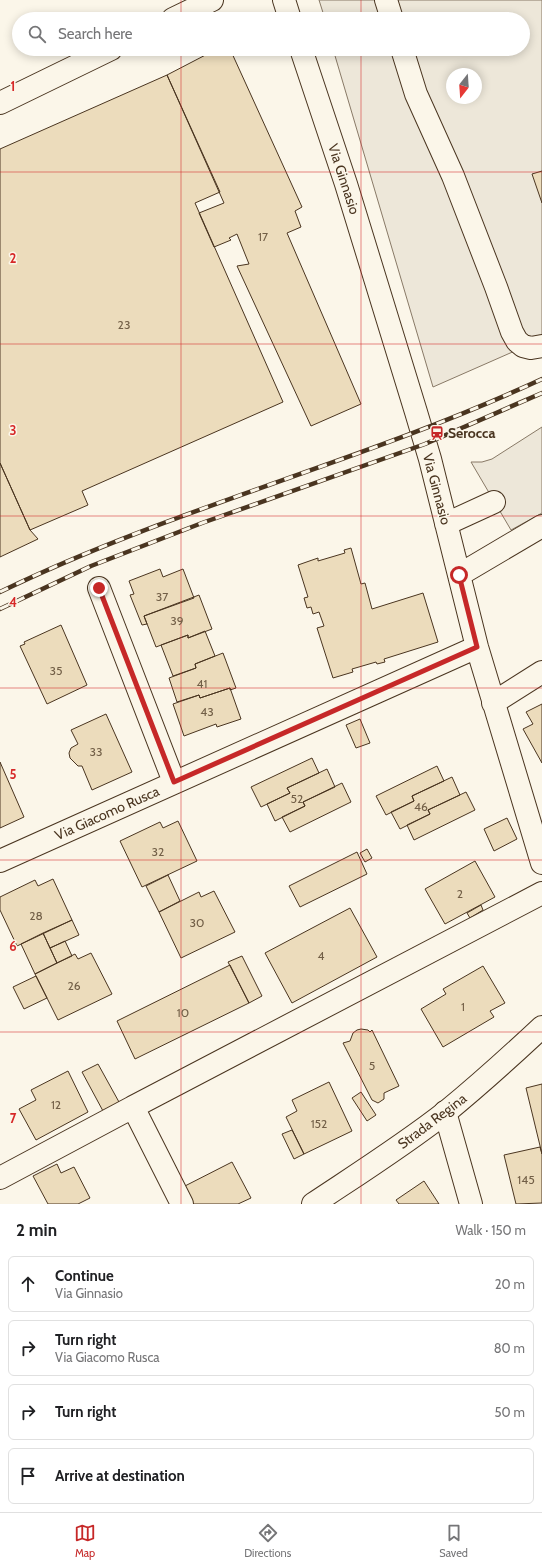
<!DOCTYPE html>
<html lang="en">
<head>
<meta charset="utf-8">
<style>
  :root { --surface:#fff; --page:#f6f6f6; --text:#202124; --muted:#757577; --line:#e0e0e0; --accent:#c62828 }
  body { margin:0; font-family:Cabin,sans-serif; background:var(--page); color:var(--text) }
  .compass { position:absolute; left:446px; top:68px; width:36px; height:36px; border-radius:50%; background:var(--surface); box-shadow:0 2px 10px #0003; rotate:197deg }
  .stop { position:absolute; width:12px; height:12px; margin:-9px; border:3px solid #c62828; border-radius:50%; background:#fff }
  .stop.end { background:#c62828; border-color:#fff; box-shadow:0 1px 4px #0008 }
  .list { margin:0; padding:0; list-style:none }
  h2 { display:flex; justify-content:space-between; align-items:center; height:52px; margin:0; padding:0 16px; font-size:17px }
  h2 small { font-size:13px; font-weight:400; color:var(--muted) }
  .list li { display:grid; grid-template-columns:26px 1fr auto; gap:12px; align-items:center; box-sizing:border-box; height:56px; margin:0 8px 8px; padding:0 8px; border:1px solid var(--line); border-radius:6px }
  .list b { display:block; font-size:15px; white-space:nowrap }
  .list p { margin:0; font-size:13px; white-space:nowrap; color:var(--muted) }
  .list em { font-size:13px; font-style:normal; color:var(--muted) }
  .icon { flex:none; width:22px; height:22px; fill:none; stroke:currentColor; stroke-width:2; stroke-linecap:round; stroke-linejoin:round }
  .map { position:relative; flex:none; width:542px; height:1204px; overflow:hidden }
  .search { position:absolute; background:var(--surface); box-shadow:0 2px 10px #0003; left:12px; right:12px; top:12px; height:44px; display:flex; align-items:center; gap:10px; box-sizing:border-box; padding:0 14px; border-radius:22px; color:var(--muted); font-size:15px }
  .sheet { height:308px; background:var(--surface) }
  nav { display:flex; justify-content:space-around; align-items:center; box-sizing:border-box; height:56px; border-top:1px solid var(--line); background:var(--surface); font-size:11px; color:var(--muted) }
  nav a { display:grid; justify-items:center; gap:2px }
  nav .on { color:var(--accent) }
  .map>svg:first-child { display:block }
  .parking { fill:#ede7d9; stroke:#887966; fill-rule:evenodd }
  .building { fill:#ecdcbc; stroke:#4a3520 }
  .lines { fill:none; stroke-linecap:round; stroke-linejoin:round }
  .minor-casing { stroke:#4a3520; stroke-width:24 }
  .major-casing { stroke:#4a3520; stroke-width:24 }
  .minor { stroke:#fbf6e9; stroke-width:22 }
  .major { stroke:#fbf6e9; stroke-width:22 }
  .rail-casing { stroke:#4a3520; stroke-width:4.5 }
  .rail { stroke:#fbf6e9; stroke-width:3; stroke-dasharray:9; stroke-linecap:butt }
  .route { stroke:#c62828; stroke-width:5 }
  .grid { fill:none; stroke:#d62828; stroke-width:1; stroke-opacity:0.55 }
  .labels { text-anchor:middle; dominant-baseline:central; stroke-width:3; stroke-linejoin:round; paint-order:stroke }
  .number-label { font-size:12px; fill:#725f47 }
  .street-label { font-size:14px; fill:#4a3520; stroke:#fbf6e9 }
  .poi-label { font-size:14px; font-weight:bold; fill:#4a3520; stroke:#fbf6e9; text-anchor:start }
  .grid-label { font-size:13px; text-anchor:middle; font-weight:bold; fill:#d62828; stroke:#fbf6e9; stroke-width:3; stroke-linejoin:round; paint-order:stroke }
</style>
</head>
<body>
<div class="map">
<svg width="542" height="1204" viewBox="0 0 542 1204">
  <rect width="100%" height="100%" fill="#fbf6e9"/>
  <path class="parking" d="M319 0H542V339L433 387 333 49H523V19H325ZM452 74H476V98H452Z
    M542 427V513L511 530 471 462H482L492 459Z"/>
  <path class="building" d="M217 49H230L302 207 295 211 301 227 287 233 361 404 311 426 237 266 249 264 237 234 229 238 231 240 214 247 199 213 224 203 167 75Z
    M167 75 220 192 195 203 283 402 82 491 88 505 30 530 0 463V149Z
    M542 171V203L532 174Z
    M0 463 30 530 38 539 0 557Z
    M351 548 361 584 365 583 372 609 423 593 438 642 384 659 385 662 377 664 376 662 352 669 353 672 333 678 317 628 324 626 319 612 313 614 311 607 307 608 304 598 308 597 298 565 318 558V561L345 553 344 550Z
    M160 569 163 577 183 569 194 598 144 616 147 624 142 625 130 595 134 594 129 581Z
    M199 595 212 629 188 638V635L156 647 144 616Z
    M61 625 87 685 47 704 20 646 25 644 24 642Z
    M205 631 215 656 195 664 196 668 173 676 161 645 188 635V638Z
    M223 653 236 688 230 690V688L200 698 199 695 177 702 169 678 196 668 195 664Z
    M230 688 241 719 217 727 216 724 184 736 173 704 199 695 200 698Z
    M542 704V763L523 729 533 724 526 712Z
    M106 714 132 772 92 790 82 766H78L70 758 69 753 71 748 78 744 71 730Z
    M360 719 370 743 356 748 346 725Z
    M312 758 319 773 287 788 290 793 261 807 251 787Z
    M0 762 24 817 0 828Z
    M437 766 444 781 412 796 414 801 386 815 376 796Z
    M327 769 335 787 303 802 305 806 275 821 267 804 290 793 287 788Z
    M452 777 460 795 428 810 430 814 400 829 391 812 414 801 412 796Z
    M342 783 351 802 290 832 282 817 305 806 303 802Z
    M466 792 475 810 414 840 407 825 430 814 428 810Z
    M507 818 517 839 494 851 484 829Z
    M178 821 197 861 142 887 120 841 160 822 163 828Z
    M367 849 372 858 365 862 360 853Z
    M357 852 367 874 300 907 289 886Z
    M475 861 495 897 445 924 425 889Z
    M168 875 180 901 159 912 146 886Z
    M53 879 72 920 17 946 0 910V897L35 880 38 886Z
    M214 891 235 932 181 958 159 912 199 892 201 897Z
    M481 905 483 910 470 918 467 913Z
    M350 908 377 957 292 1003 265 953Z
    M72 920 79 935 50 948 43 933Z
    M43 933 57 963 35 974 21 944Z
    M65 941 72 956 57 963 50 948Z
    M91 953 112 994 58 1020 35 974 75 954 78 959Z
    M242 956 262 996 249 1003 228 962Z
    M230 965 249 1003 135 1059 117 1021Z
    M483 966 505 1003 490 1011 494 1017 443 1047 421 1009 446 994 443 989Z
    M36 976 47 998 24 1009 13 987Z
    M361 1029 368 1030 370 1032 372 1030 399 1086 384 1093V1099L378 1103 372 1100 343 1043 350 1041 353 1033 357 1030Z
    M98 1064 119 1102 103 1111 82 1072Z
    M68 1071 88 1112 36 1140 19 1109 36 1100 31 1090Z
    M329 1082 352 1131 304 1154 286 1117 297 1111 292 1100Z
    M542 1084V1154L526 1088Z
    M361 1092 376 1115 367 1121 352 1098Z
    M292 1130 304 1154 294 1159 282 1134Z
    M540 1147 542 1154V1203L516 1204 504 1155Z
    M232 1162 251 1198 238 1204H189L181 1188Z
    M57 1164 61 1173 74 1167 90 1198 78 1204H48L33 1176Z
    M424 1181 439 1204H399L396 1200Z"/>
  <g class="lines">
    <defs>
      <path id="minor" d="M284 0 290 19
        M386 0 392 19
        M173 19 212 0
        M301 49 346 184 416 412 430 459 477 647 542 863
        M402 49 416 94 453 176 496 287 512 332 517 341 523 346 531 348 542 346
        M0 103 111 49
        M446 524 494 502
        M459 575 542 526
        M99 588 174 782
        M493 703 542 672
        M0 861 477 647
        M445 1112 471 1204
        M0 1178 133 1107
        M182 1204 133 1107 542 893"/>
      <path id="major" d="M313 1204C358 1174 404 1145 446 1112 479 1085 511 1056 542 1027"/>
    </defs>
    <use href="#minor" class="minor-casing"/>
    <use href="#major" class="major-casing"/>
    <use href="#minor" class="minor"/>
    <use href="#major" class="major"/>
    <defs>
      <path id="rail" d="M0 592C175 507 366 461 542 379
        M0 609 91 566 202 523 425 444 542 393"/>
    </defs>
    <use href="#rail" class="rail-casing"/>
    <use href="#rail" class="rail"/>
  </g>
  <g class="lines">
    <path class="route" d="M99 588 174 782 477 647 459 575"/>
  </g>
  <path class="grid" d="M181 0V19M361 0V19M181 49V1204M361 49V1204M0 172H542M0 344H542M0 516H542M0 688H542M0 860H542M0 1032H542"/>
  <defs>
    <symbol id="station-bare" viewBox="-9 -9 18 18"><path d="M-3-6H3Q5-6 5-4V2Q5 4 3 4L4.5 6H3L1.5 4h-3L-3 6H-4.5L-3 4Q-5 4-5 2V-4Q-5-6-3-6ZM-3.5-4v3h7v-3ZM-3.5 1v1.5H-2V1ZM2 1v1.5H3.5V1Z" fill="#c62828" stroke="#fbf6e9" stroke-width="2.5" paint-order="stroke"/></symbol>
  </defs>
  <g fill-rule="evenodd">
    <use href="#station-bare" x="427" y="423" width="20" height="20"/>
  </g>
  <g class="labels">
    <g class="number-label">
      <text x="263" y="236">17</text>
      <text x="124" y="324">23</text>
      <text x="162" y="596">37</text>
      <text x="177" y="620">39</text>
      <text x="56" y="670">35</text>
      <text x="202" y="683">41</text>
      <text x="207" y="711">43</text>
      <text x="96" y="751">33</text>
      <text x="297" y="798">52</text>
      <text x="421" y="806">46</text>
      <text x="158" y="851">32</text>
      <text x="460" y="893">2</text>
      <text x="36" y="915">28</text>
      <text x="197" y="922">30</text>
      <text x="321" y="955">4</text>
      <text x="74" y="985">26</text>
      <text x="463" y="1006">1</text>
      <text x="183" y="1012">10</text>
      <text x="372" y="1065">5</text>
      <text x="56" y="1104">12</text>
      <text x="319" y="1123">152</text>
      <text x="526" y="1179">145</text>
    </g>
    <g class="street-label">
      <text transform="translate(344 179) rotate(72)">Via Ginnasio</text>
      <text transform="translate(437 489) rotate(75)">Via Ginnasio</text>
      <text transform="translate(107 813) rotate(-24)">Via Giacomo Rusca</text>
      <text transform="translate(432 1121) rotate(-37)">Strada Regina</text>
    </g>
    <g class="poi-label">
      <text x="448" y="433">Serocca</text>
    </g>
  </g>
  <g class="grid-label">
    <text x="13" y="91">1</text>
    <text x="13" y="263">2</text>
    <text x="13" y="435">3</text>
    <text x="13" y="607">4</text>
    <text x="13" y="779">5</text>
    <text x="13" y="951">6</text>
    <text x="13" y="1123">7</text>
  </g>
</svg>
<svg class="compass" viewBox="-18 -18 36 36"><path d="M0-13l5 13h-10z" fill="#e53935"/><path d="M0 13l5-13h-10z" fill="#757577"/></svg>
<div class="stop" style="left:459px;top:575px"></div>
<div class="stop end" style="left:99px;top:588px"></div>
<div class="search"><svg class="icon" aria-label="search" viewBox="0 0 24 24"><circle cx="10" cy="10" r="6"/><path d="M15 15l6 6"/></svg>Search here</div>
</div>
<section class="sheet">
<h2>2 min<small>Walk · 150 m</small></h2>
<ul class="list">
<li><svg class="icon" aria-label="ahead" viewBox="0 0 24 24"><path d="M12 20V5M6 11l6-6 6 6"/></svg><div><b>Continue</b><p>Via Ginnasio</p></div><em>20 m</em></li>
<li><svg class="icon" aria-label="right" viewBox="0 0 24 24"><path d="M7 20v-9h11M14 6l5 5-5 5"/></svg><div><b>Turn right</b><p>Via Giacomo Rusca</p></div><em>80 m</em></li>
<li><svg class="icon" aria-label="right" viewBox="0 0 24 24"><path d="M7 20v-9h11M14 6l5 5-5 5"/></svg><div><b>Turn right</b></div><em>50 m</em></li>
<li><svg class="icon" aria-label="arrive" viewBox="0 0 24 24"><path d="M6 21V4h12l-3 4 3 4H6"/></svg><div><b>Arrive at destination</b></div></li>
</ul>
</section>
<nav>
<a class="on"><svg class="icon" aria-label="map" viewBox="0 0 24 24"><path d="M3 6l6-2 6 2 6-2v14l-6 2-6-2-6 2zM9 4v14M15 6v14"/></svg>Map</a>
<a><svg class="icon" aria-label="directions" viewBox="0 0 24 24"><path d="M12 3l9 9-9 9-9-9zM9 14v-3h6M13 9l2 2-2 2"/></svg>Directions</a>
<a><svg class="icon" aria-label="saved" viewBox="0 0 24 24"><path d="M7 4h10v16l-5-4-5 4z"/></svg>Saved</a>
</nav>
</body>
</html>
